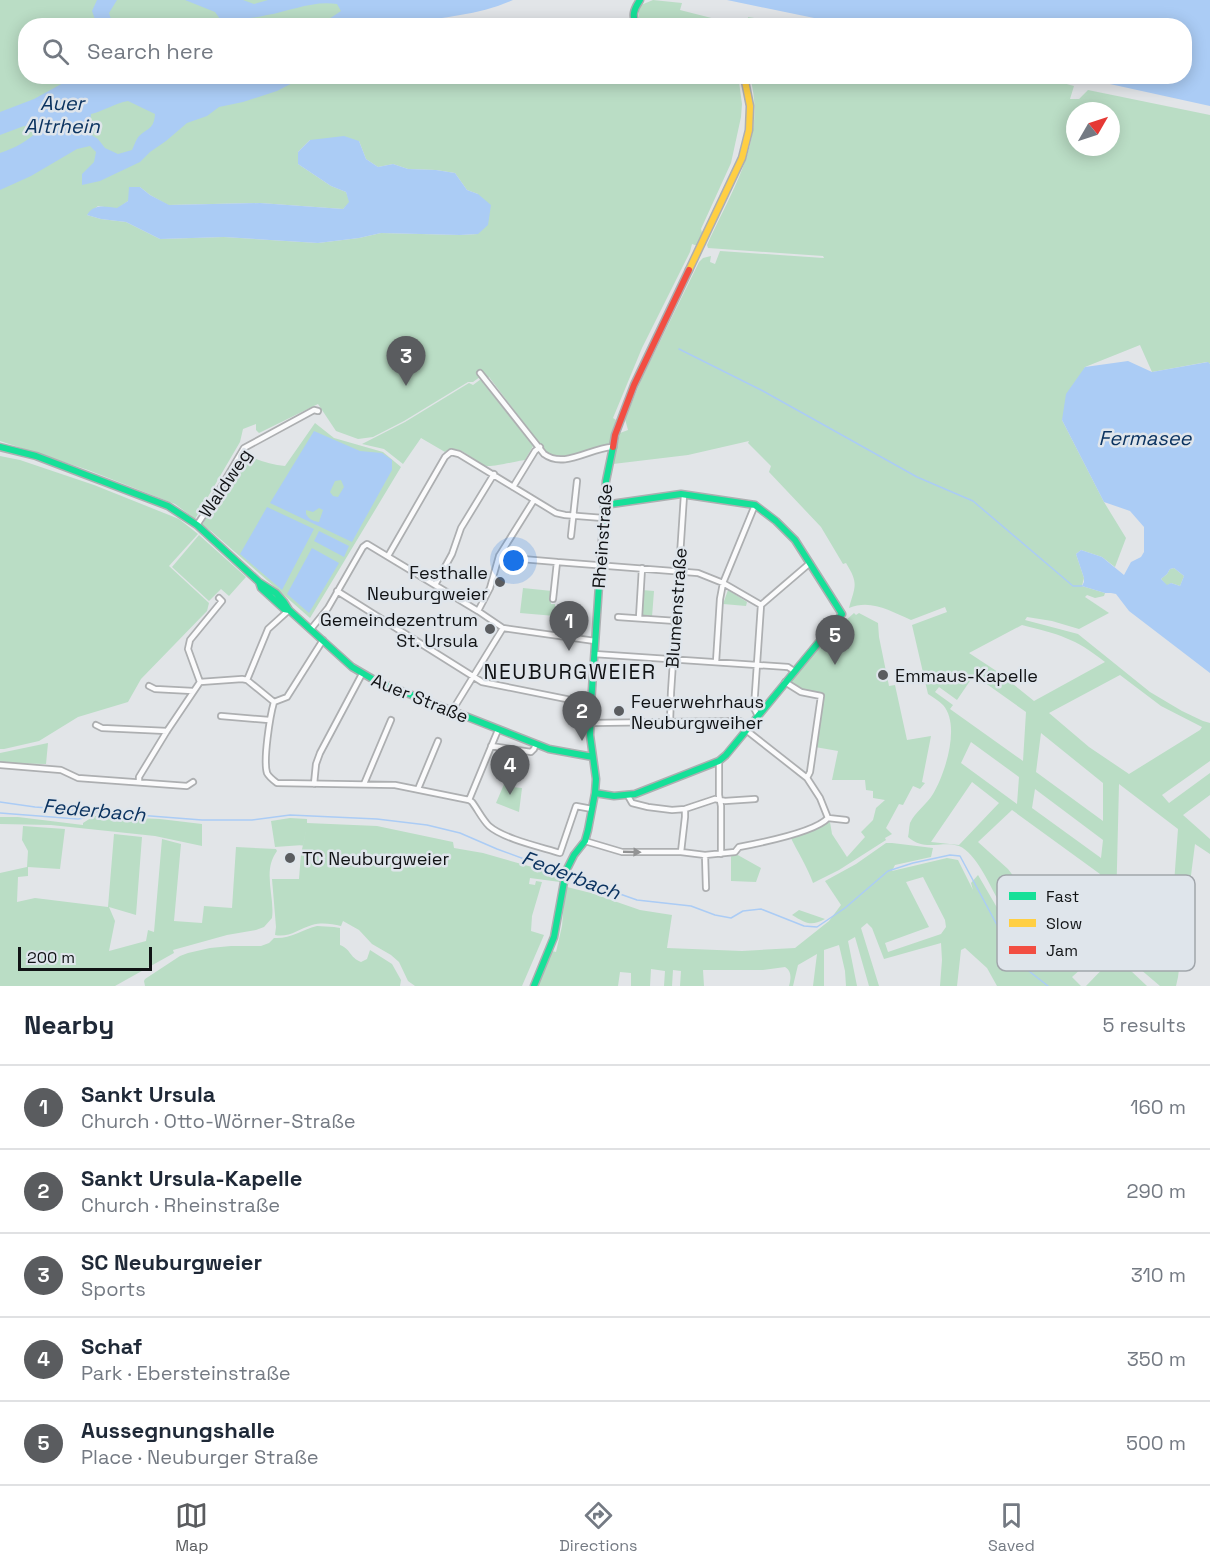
<!DOCTYPE html>
<html lang="en">
<head>
<meta charset="utf-8">
<style>
  :root { --surface:#fff; --page:#f6f6f7; --text:#1f2937; --muted:#747a83; --line:#e0e1e3; --accent:#5a5c5f }
  body { margin:0; font-family:"Space Grotesk",sans-serif; background:var(--page); color:var(--text) }
  .compass { position:absolute; left:1066px; top:102px; width:54px; height:54px; border-radius:50%; background:var(--surface); box-shadow:0 3px 15px #0003; rotate:51deg }
  .scale { position:absolute; left:18px; bottom:15px; width:134px; box-sizing:border-box; padding-left:6px; border:3px solid #111315; border-top:0; font-size:16px; line-height:21px; white-space:nowrap; color:#111315; -webkit-text-stroke:4px #dfe5eb; paint-order:stroke }
  .you { position:absolute; left:514px; top:561px; width:21px; height:21px; margin:-15px; border:4px solid #fff; border-radius:50%; background:#1a73e8; box-shadow:0 0 0 9px #1a73e833 }
  .badge { display:grid; place-items:center; width:39px; height:39px; border-radius:50%; background:var(--accent); color:#fff; font-size:20px; font-weight:700 }
  .pin { position:absolute; translate:-50% -50px; filter:drop-shadow(0 2px 3px #0008) }
  .pin::after { content:''; position:absolute; top:32px; width:21px; height:18px; background:inherit; clip-path:polygon(0 0,100% 0,50% 100%) }
  .list { margin:0; padding:0; list-style:none }
  h2 { display:flex; justify-content:space-between; align-items:center; height:78px; margin:0; padding:0 24px; font-size:26px }
  h2 small { font-size:20px; font-weight:400; color:var(--muted) }
  .list li { display:grid; grid-template-columns:39px 1fr auto; gap:18px; align-items:center; box-sizing:border-box; height:84px; padding:0 24px; border-top:2px solid var(--line) }
  .list b { display:block; font-size:22px; white-space:nowrap }
  .list p { margin:0; font-size:20px; white-space:nowrap; color:var(--muted) }
  .list em { font-size:20px; font-style:normal; color:var(--muted) }
  .icon { flex:none; width:33px; height:33px; fill:none; stroke:currentColor; stroke-width:2; stroke-linecap:round; stroke-linejoin:round }
  .map { position:relative; flex:none; width:1210px; height:986px; overflow:hidden }
  .search { position:absolute; background:var(--surface); box-shadow:0 3px 15px #0003; left:18px; right:18px; top:18px; height:66px; display:flex; align-items:center; gap:15px; box-sizing:border-box; padding:0 21px; border-radius:24px; color:var(--muted); font-size:22px }
  .sheet { height:498px; background:var(--surface) }
  nav { display:flex; justify-content:space-around; align-items:center; box-sizing:border-box; height:84px; border-top:2px solid var(--line); background:var(--surface); font-size:16px; color:var(--muted) }
  nav a { display:grid; justify-items:center; gap:3px }
  nav .on { color:var(--accent) }
  .map>svg:first-child { display:block }
  .green { fill:#baddc5; fill-rule:evenodd }
  .water { fill:#abccf5; fill-rule:evenodd }
  .lines { fill:none; stroke-linecap:round; stroke-linejoin:round }
  .stream { stroke:#abccf5; stroke-width:1.5 }
  .street-casing { stroke:#adafb1; stroke-width:8 }
  .fast-casing { stroke:#adafb1; stroke-width:9 }
  .slow-casing { stroke:#adafb1; stroke-width:9 }
  .jam-casing { stroke:#adafb1; stroke-width:9 }
  .street { stroke:#fbfbfc; stroke-width:4.5 }
  .fast { stroke:#16e098; stroke-width:6 }
  .slow { stroke:#ffcf43; stroke-width:6 }
  .jam { stroke:#f24e42; stroke-width:6 }
  .oneway { fill:#929394 }
  .poi-dot { fill:#5a5c5f; stroke:#dfe5eb; stroke-width:2 }
  .labels { text-anchor:middle; dominant-baseline:central; stroke-width:5; stroke-linejoin:round; paint-order:stroke }
  .street-label { font-size:18px; fill:#111315; stroke:#dfe5eb }
  .poi-label { font-size:18px; fill:#111315; stroke:#dfe5eb; text-anchor:start }
  .water-label { font-size:20px; font-style:italic; fill:#0b3360; stroke:#dfe5eb }
  .quarter-label { font-size:21px; letter-spacing:1.5px; fill:#111315; stroke:#dfe5eb }
  .key { fill:#dfe5eb; stroke:#a1a6ab; stroke-width:1.5 }
  .key-label { font-size:16px; fill:#111315 }
</style>
</head>
<body>
<div class="map">
<svg width="1210" height="986" viewBox="0 0 1210 986">
  <rect width="100%" height="100%" fill="#e2e5e8"/>
  <path class="green" d="M0 0H409L374 25 26 26V76L737 77 739 82 742 104 741 117 731 163 701 229 703 236 698 246 692 244 690 252 642 348 613 418 616 420 610 443C596 448 569 460 555 457 551 457 550 455 546 452L489 377 483 383 533 446 525 460C517 461 493 467 487 466 473 463 460 441 445 452L421 438 403 464 384 449 362 444 405 422 469 383 473 385 481 379 480 377 473 382H468L404 421 373 437 358 439 336 431 318 404 259 433 256 430V424L243 429 240 442 195 519 175 504 88 470 0 441ZM310 140 359 141 366 159 378 167 393 164 408 169 436 170 455 173 467 190 478 194V234L460 235 381 233 359 238 318 243 224 237 160 239 126 222 101 219 87 215 98 206 117 209 128 201 140 187 150 195 168 205 260 203 343 209 350 202 346 192 331 186 298 164V152Z
    M653 0 682 3 680 10 739 25H699L687 22 674 21 646 22 639 18V11L641 5Z
    M748 17 795 24 803 25H747Z
    M589 20 628 25H538Z
    M820 76 1041 77 1074 86 1070 99H1079L1088 90 1210 115V364L1207 362 1152 372 1140 345 1085 367 1062 420 1104 502 1126 538 1115 567 1102 557 1081 550 1076 554 1084 578 1082 586 1105 593 1104 596 1095 598 1087 595 1085 597 1109 613 1079 629 1052 621 1027 617 1025 620 1078 634 1150 692 1182 711 1203 721 1210 723V761L1162 795 1169 803 1210 773V795L1183 815 1210 839V854L1195 844 1178 977 1176 986H1160L1126 957 1099 927 1092 930 1130 970 1147 986H1086L1113 958 1104 948 1072 977 1081 986H997L987 968 965 948 961 950 957 986H940L942 960 941 943 884 959 872 928 867 923 861 928 879 986H869L855 937 848 941 857 986H846L845 971 839 945 824 950V986H813L817 954 798 965 793 986H789C791 979 792 971 785 967L763 970H703L704 986H680L681 971 673 970 672 986H664L665 971 651 969 650 986H631V973L620 972 618 986H538L552 951 556 952 562 926 565 888 567 887 591 893 640 910 672 915 667 948 742 951 795 948 829 921 841 905 825 881 856 864 886 843H892L933 848 931 857 895 865 892 871 947 858 958 860 973 890 971 883 978 875 1013 935 1039 911 1015 884 998 900C989 884 976 853 959 846 942 840 925 852 908 837 909 833 909 827 910 823 915 812 927 804 933 794 945 774 961 725 943 705 939 701 933 697 928 694L912 625 947 612 945 607 911 620C890 611 871 599 849 608 855 586 859 584 846 563L843 564 821 527 769 472 771 466 748 443 749 441 688 455 613 464 620 433 628 430 625 419 642 378 699 262 703 258 711 256 710 262 715 264 720 251 824 258 823 256 708 248 707 245C732 190 767 139 750 77 758 77 767 76 775 77 790 78 807 86 820 76ZM1075 111H1111V147H1075ZM1022 625C1058 634 1075 638 1105 662L1034 701 998 672 969 653ZM974 675 1026 712 1023 761 950 709 953 705 935 692 939 687 957 700ZM1120 675 1161 706 1202 727 1200 730 1129 774 1089 747 1049 713ZM1041 733 1103 783V821L1036 772ZM971 742 1019 777 1017 804 961 763ZM972 782 999 803 959 845 931 842ZM1119 784 1178 829 1168 966 1116 907ZM1035 789 1103 840 1101 858 1032 808ZM1012 810 1100 874C1105 890 1103 909 1096 924L1062 933 1026 893 1008 869 978 842ZM923 877 945 920 946 927 941 934 888 952 885 943 929 927 906 882ZM1087 931 1097 942 1072 963 1061 948 1051 952 1046 947 1049 943Z
    M315 423 334 438 383 452 401 467 310 618 211 531 202 525 244 454C257 460 271 465 285 466Z
    M0 456 20 460 94 485 179 519 198 534 169 566 209 603 207 611 141 679 128 702 78 717 39 741 4 749H0Z
    M199 535 246 577 229 596 221 589 209 601 172 567Z
    M1174 568 1184 576 1180 586 1171 583 1167 586 1161 579 1167 574 1170 569Z
    M523 588 552 591 551 604H555V616L520 613Z
    M642 590 654 591 652 617H644L641 614Z
    M728 590 747 602 746 606 723 604Z
    M854 613 856 615 859 613 878 623 879 637 889 686 895 685 907 740 931 736 922 782 925 783 920 789 913 786 903 805 899 804 886 828 892 834 885 838 886 840 839 870 813 883C807 866 798 853 790 836L830 822 832 834 847 857 865 837 861 832 873 820 876 808 885 800 873 798V791L866 790 865 780H832L838 751 815 747 824 693C810 691 799 691 787 682L841 619 844 622Z
    M48 743 46 764 0 763V753Z
    M508 775 513 778 512 787 522 788 519 812 496 803Z
    M94 816 160 819 202 824V846L155 836 51 825 0 824V817H18L83 825V823Z
    M290 818 307 819V823L377 826 453 842 454 848 483 853 532 867 544 868 560 874V882L530 878 529 884 535 885 536 881 542 882 532 916 531 931 544 935 522 986H415L408 981 399 962 391 955 372 944 359 930 343 921 341 926C332 924 322 922 312 925 299 929 289 938 275 935L276 927 272 879H299L301 854 307 826 303 845 275 847 271 821Z
    M23 826 65 829 60 869 28 867V876L18 877 17 902 35 898 108 907 114 834 142 837 136 915 109 907 115 921 109 951 146 941 148 930 154 932 162 839 181 844 174 921 202 923 204 906 232 908 236 847 276 849 277 851C262 871 275 896 272 918L264 927 256 930 227 935 173 950 174 953 115 986H0V873L27 867 28 851 22 840Z
    M732 854H736L761 868 756 882 731 881V857Z
    M799 910 825 919C810 927 806 923 792 915Z
    M317 926 334 927 340 928V945C351 949 349 957 361 962L367 959 370 950 392 964 401 980 400 986H145L144 981 145 979 180 956 188 953 210 948 231 946H261L269 943 274 938C291 939 301 930 317 926Z"/>
  <path class="water" d="M97 0H117L109 13 113 25H97L92 11Z
    M185 0H243L254 4 268 0H513C480 15 444 17 409 23L400 26 320 25 341 11 337 4C314 0 290 11 267 15 252 19 236 19 220 19L215 12Z
    M727 0H1210V106L1078 77 1184 76V26L848 25Z
    M206 76 304 77 277 91 243 102 219 107 207 116 187 123 166 141 150 152 140 162 100 181 82 185V174L94 162 96 152 90 146 77 149 31 176 0 190V153C15 148 28 141 39 130L35 126H24L0 135V112L34 99 74 77ZM128 101 155 114C154 132 144 128 137 139 135 142 134 146 132 150L118 154 105 148 98 139 85 131 90 124 91 114C104 111 115 103 128 101Z
    M344 136 359 141 366 159 378 167 393 164 408 169 436 170 455 173 467 190 478 194 491 205 488 225 478 234 460 235 381 233 359 238 318 243 224 237 160 239 126 222 101 219 87 215C94 203 106 207 117 208L128 201 129 187H140L150 195 169 205 260 203 343 209 349 202 346 192 331 186 298 164V152L310 140Z
    M1128 361 1152 372 1208 362 1210 364V673L1129 611 1116 594 1111 593H1105L1082 586 1084 582V578L1076 554 1081 550 1102 557 1124 575 1131 562 1141 557 1144 552V527L1130 511 1104 502 1062 420 1066 394 1085 367ZM1174 568 1184 576 1180 586 1171 583 1167 585 1161 579 1167 574 1170 569Z
    M314 431 360 451 382 453 392 460V470L352 542 270 503ZM341 480 344 487 338 497 333 496 330 492 335 481ZM319 508 323 510 319 522C312 521 309 519 306 514V510L313 512Z
    M267 507 314 529 282 590 240 554Z
    M319 531 349 546 344 557 314 541Z
    M312 548 339 563 309 613 287 594Z"/>
  <g class="lines">
    <path class="stream" d="M679 349 763 391 917 477 973 501 1073 586H1082
      M0 802 35 807 202 820H252L290 815 377 819 427 825 460 833 497 849 562 873
      M0 813 78 819 84 818 93 812
      M566 875 637 900 691 906 715 915 731 918 743 911 761 909 804 926 817 927 845 908 888 871 913 863 950 855 960 856 1012 953 1020 964 1048 986"/>
    <defs>
      <path id="street" d="M480 373 544 454C564 469 590 448 612 447
        M513 487 535 451 540 447
        M197 525 211 504 244 448 314 410 318 411
        M571 536 577 481
        M388 556 445 457 451 452 459 454 556 513 565 515 603 518
        M499 556 510 558 557 562 698 573 723 583 761 605
        M435 585 452 554 461 528 494 474
        M337 591 482 682 591 704
        M219 598 222 601 190 640 188 649 200 682 242 679 247 680 274 702
        M553 599 557 562
        M478 611 490 588 499 556 534 500
        M618 617 676 621
        M639 618 642 568
        M311 629 328 608 363 547 367 544 478 611 503 628 595 641
        M594 654 788 667 794 671
        M716 662 720 599 723 583 755 505
        M247 680 268 629 289 610
        M785 682 801 692 821 696 810 772 807 778
        M149 686 155 689 193 691
        M274 702C270 716 263 760 267 773 269 777 273 780 277 783L395 785 469 800 472 802C478 810 482 819 489 826 504 839 541 847 560 853L576 806 592 809
        M274 702 287 697 323 640
        M452 711 503 628
        M221 716 269 720
        M758 716 754 708 761 605 810 563
        M670 722 671 692 684 495
        M590 723 740 721 749 727
        M96 725 102 728 167 731
        M746 730 807 778 820 798 828 818
        M491 746 531 752 534 749 536 744
        M719 761V795L721 806V854
        M0 765 61 770 78 778 187 786 193 782
        M139 782V777L167 731 200 682
        M314 784 316 764 320 753 362 674
        M364 784 391 720
        M418 789 438 741
        M628 796 632 803 648 807 672 810 685 809 715 799 725 801 755 799
        M469 800 498 730
        M828 818 846 820
        M585 841 622 852H681L705 855 735 852 739 847C760 843 815 832 828 818
        M681 852 685 817V809
        M705 855 706 888"/>
      <path id="fast" d="M639 26C630 18 634 9 640 0
        M0 447 36 456 168 506 197 525 259 582 276 593 284 602 289 610
        M259 582 261 588 284 609 289 610 352 667 376 681 549 749 593 757
        M595 793 614 796 635 794 719 761 726 755 842 614 795 540 776 521 755 505 681 494 604 505
        M534 986 554 937 566 871 574 855 585 841 588 830 595 793 596 779 590 735 591 704 606 481 613 447"/>
      <path id="slow" d="M689 270 742 158 749 130 750 106 744 76"/>
      <path id="jam" d="M613 447 615 435 634 385 689 270"/>
    </defs>
    <use href="#street" class="street-casing"/>
    <use href="#fast" class="fast-casing"/>
    <use href="#slow" class="slow-casing"/>
    <use href="#jam" class="jam-casing"/>
    <use href="#street" class="street"/>
    <use href="#fast" class="fast"/>
    <use href="#slow" class="slow"/>
    <use href="#jam" class="jam"/>
  </g>
  <defs><path id="oneway-solid" d="M-6-.8H1V-3.2L6.5 0L1 3.2V.8H-6Z" transform="scale(1.5)"/></defs>
  <use class="oneway" href="#oneway-solid" transform="translate(632 852) rotate(2)"/>
  <g class="poi-dot">
    <circle cx="500" cy="582" r="6"/>
    <circle cx="490" cy="629" r="6"/>
    <circle cx="883" cy="675" r="6"/>
    <circle cx="619" cy="711" r="6"/>
    <circle cx="290" cy="858" r="6"/>
  </g>
  <g class="labels">
    <g class="street-label">
      <text transform="translate(225 483) rotate(-56)">Waldweg</text>
      <text transform="translate(602 536) rotate(-86)">Rheinstraße</text>
      <text transform="translate(676 608) rotate(-86)">Blumenstraße</text>
      <text transform="translate(420 698) rotate(22)">Auer Straße</text>
    </g>
    <g class="poi-label">
      <text x="488" y="572" text-anchor="end">Festhalle<tspan x="488" dy="21">Neuburgweier</tspan></text>
      <text x="478" y="619" text-anchor="end">Gemeindezentrum<tspan x="478" dy="21">St. Ursula</tspan></text>
      <text x="895" y="675">Emmaus-Kapelle</text>
      <text x="631" y="701">Feuerwehrhaus<tspan x="631" dy="21">Neuburgweiher</tspan></text>
      <text x="302" y="858">TC Neuburgweier</text>
    </g>
    <g class="water-label">
      <text x="62" y="103">Auer<tspan x="62" dy="23">Altrhein</tspan></text>
      <text x="1145" y="438">Fermasee</text>
      <text transform="translate(94 810) rotate(5)">Federbach</text>
      <text transform="translate(571 875) rotate(21)">Federbach</text>
    </g>
    <g class="quarter-label">
      <text x="570" y="671">NEUBURGWEIER</text>
    </g>
  </g>
  <rect x="997" y="875" width="198" height="96" rx="9" class="key"/>
  <rect x="1009" y="892" width="27" height="8" fill="#16e098"/>
  <rect x="1009" y="919" width="27" height="8" fill="#ffcf43"/>
  <rect x="1009" y="946" width="27" height="8" fill="#f24e42"/>
  <g class="key-label">
    <text x="1046" y="902">Fast</text>
    <text x="1046" y="929">Slow</text>
    <text x="1046" y="956">Jam</text>
  </g>
</svg>
<svg class="compass" viewBox="-18 -18 36 36"><path d="M0-13l5 13h-10z" fill="#e53935"/><path d="M0 13l5-13h-10z" fill="#747a83"/></svg>
<div class="scale">200 m</div>
<div class="you"></div>
<div class="pin badge" style="left:569px;top:651px">1</div>
<div class="pin badge" style="left:582px;top:741px">2</div>
<div class="pin badge" style="left:406px;top:386px">3</div>
<div class="pin badge" style="left:510px;top:795px">4</div>
<div class="pin badge" style="left:835px;top:665px">5</div>
<div class="search"><svg class="icon" aria-label="search" viewBox="0 0 24 24"><circle cx="10" cy="10" r="6"/><path d="M15 15l6 6"/></svg>Search here</div>
</div>
<section class="sheet">
<h2>Nearby<small>5 results</small></h2>
<ul class="list">
<li><span class="badge">1</span><div><b>Sankt Ursula</b><p>Church · Otto-Wörner-Straße</p></div><em>160 m</em></li>
<li><span class="badge">2</span><div><b>Sankt Ursula-Kapelle</b><p>Church · Rheinstraße</p></div><em>290 m</em></li>
<li><span class="badge">3</span><div><b>SC Neuburgweier</b><p>Sports</p></div><em>310 m</em></li>
<li><span class="badge">4</span><div><b>Schaf</b><p>Park · Ebersteinstraße</p></div><em>350 m</em></li>
<li><span class="badge">5</span><div><b>Aussegnungshalle</b><p>Place · Neuburger Straße</p></div><em>500 m</em></li>
</ul>
</section>
<nav>
<a class="on"><svg class="icon" aria-label="map" viewBox="0 0 24 24"><path d="M3 6l6-2 6 2 6-2v14l-6 2-6-2-6 2zM9 4v14M15 6v14"/></svg>Map</a>
<a><svg class="icon" aria-label="directions" viewBox="0 0 24 24"><path d="M12 3l9 9-9 9-9-9zM9 14v-3h6M13 9l2 2-2 2"/></svg>Directions</a>
<a><svg class="icon" aria-label="saved" viewBox="0 0 24 24"><path d="M7 4h10v16l-5-4-5 4z"/></svg>Saved</a>
</nav>
</body>
</html>
